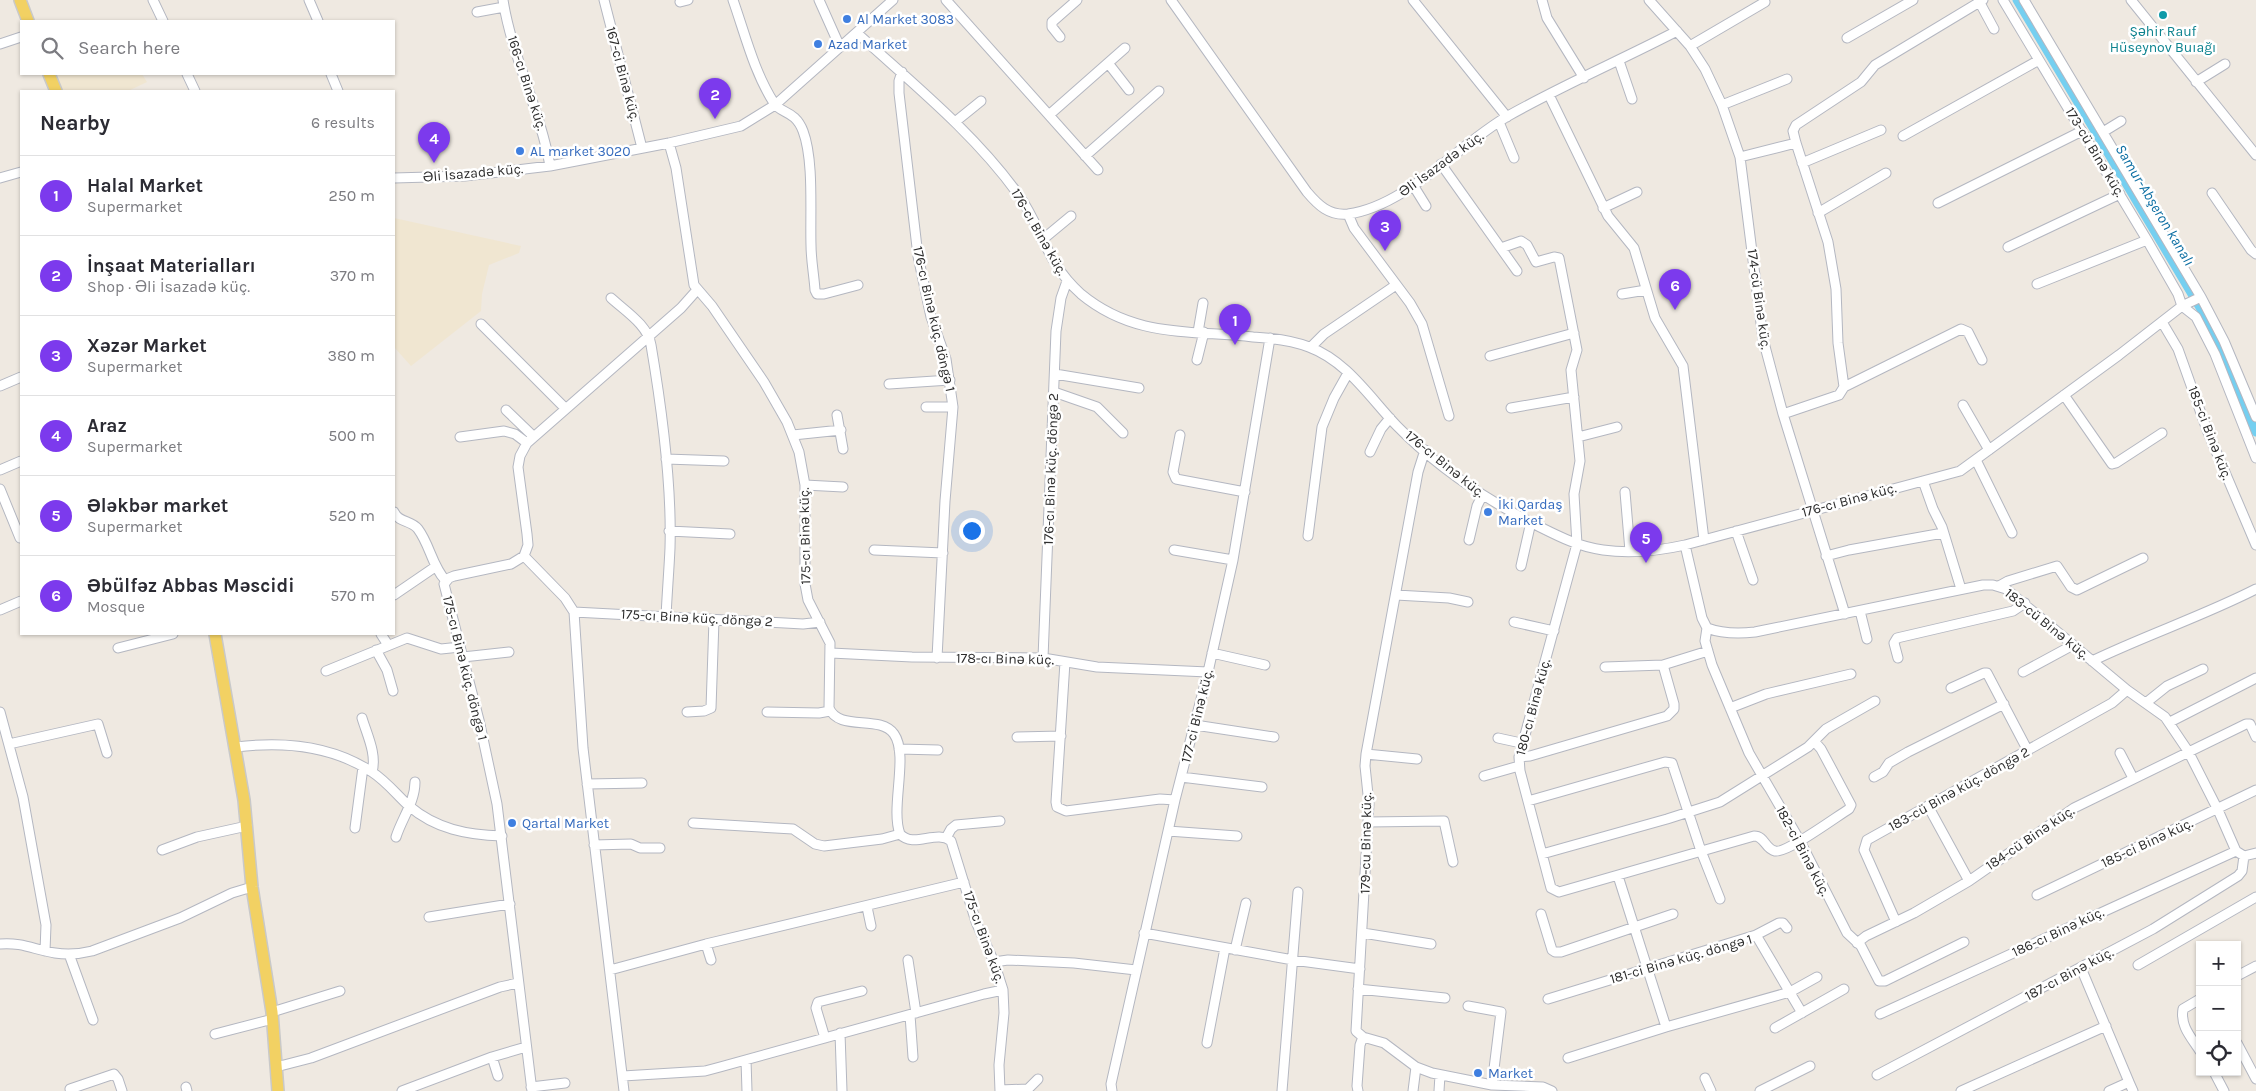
<!DOCTYPE html>
<html lang="en">
<head>
<meta charset="utf-8">
<style>
  :root { --surface:#fff; --page:#f7f7f7; --text:#2b2b33; --muted:#7c7c81; --line:#e1e1e2; --accent:#7c3aed }
  body { margin:0; font-family:Karla,sans-serif; background:var(--page); color:var(--text) }
  .controls { position:absolute; right:15px; bottom:15px; display:grid; overflow:hidden; border-radius:0px; box-shadow:0 1px 4px #0004 }
  .controls button { width:45px; height:45px; display:grid; place-items:center; padding:0; border:0; border-bottom:1px solid var(--line); background:var(--surface); color:var(--text); font:25px sans-serif }
  .you { position:absolute; left:971px; top:530px; width:18px; height:18px; margin:-12px; border:4px solid #fff; border-radius:50%; background:#1a73e8; box-shadow:0 0 0 8px #1a73e833 }
  .badge { display:grid; place-items:center; width:32px; height:32px; border-radius:50%; background:var(--accent); color:#fff; font-size:16px; font-weight:700 }
  .pin { position:absolute; translate:-50% -41px; filter:drop-shadow(0 1px 2px #0008) }
  .pin::after { content:''; position:absolute; top:26px; width:18px; height:15px; background:inherit; clip-path:polygon(0 0,100% 0,50% 100%) }
  .list { margin:0; padding:0; list-style:none }
  h2 { display:flex; justify-content:space-between; align-items:center; height:65px; margin:0; padding:0 20px; font-size:21px }
  h2 small { font-size:16px; font-weight:400; color:var(--muted) }
  .list li { display:grid; grid-template-columns:32px 1fr auto; gap:15px; align-items:center; box-sizing:border-box; height:80px; padding:0 20px; border-top:1px solid var(--line) }
  .list b { display:block; font-size:19px; white-space:nowrap }
  .list p { margin:0; font-size:16px; white-space:nowrap; color:var(--muted) }
  .list em { font-size:16px; font-style:normal; color:var(--muted) }
  .icon { flex:none; width:28px; height:28px; fill:none; stroke:currentColor; stroke-width:2; stroke-linecap:round; stroke-linejoin:round }
  .map { position:relative; flex:none; width:2256px; height:1091px; overflow:hidden }
  .search { position:absolute; background:var(--surface); box-shadow:0 1px 4px #0004; left:20px; top:20px; width:375px; height:55px; display:flex; align-items:center; gap:12px; box-sizing:border-box; padding:0 18px; border-radius:0px; color:var(--muted); font-size:19px }
  .panel { position:absolute; background:var(--surface); box-shadow:0 1px 4px #0004; left:20px; top:90px; width:375px; height:545px; border-radius:0px }
  .map>svg:first-child { display:block }
  .education { fill:#f0e6d1 }
  .lines { fill:none; stroke-linecap:round; stroke-linejoin:round }
  .canal { stroke:#75cff0; stroke-width:9 }
  .minor-casing { stroke:#b4b7c1; stroke-width:11 }
  .major-casing { stroke:#c9c9c9; stroke-width:14 }
  .minor { stroke:#fff; stroke-width:9 }
  .major { stroke:#f2d163; stroke-width:11 }
  .culture-dot { fill:#0f9aa8; stroke:#fff; stroke-width:2 }
  .shop-dot { fill:#3f7fe0; stroke:#fff; stroke-width:2 }
  .labels { text-anchor:middle; dominant-baseline:central; stroke-width:5; stroke-linejoin:round; paint-order:stroke }
  .shop-label { font-size:14px; fill:#366cbe; stroke:#fff; text-anchor:start }
  .culture-label { font-size:14px; fill:#0d838f; stroke:#fff }
  .street-label { font-size:14px; fill:#2e2e2e; stroke:#fff }
  .water-label { font-size:15px; font-style:italic; fill:#0d6fa3; stroke:#fff }
</style>
</head>
<body>
<div class="map">
<svg width="2256" height="1091" viewBox="0 0 2256 1091">
  <rect width="100%" height="100%" fill="#efe9e1"/>
  <path class="education" d="M56 74H142L147 82 128 91H63Z
    M394 218 521 246 519 253 489 265 482 294 481 311 411 366 394 347Z"/>
  <g class="lines">
    <path class="canal" d="M2017 0 2208 321 2256 432"/>
    <defs>
      <path id="minor" d="M153 0 163 21
        M309 0 318 21
        M503 0C512 57 540 109 550 166
        M604 0 642 148
        M733 0C745 34 754 72 774 103 781 114 795 110 803 131 814 160 810 212 811 245 811 260 814 275 815 290L817 294H824L858 285
        M819 0 840 47
        M946 0 1098 170
        M1171 0 1307 192C1318 205 1329 216 1348 214 1406 206 1458 145 1508 116 1563 85 1621 60 1677 31
        M1413 0 1507 117
        M1542 0 1547 18 1584 78
        M1649 0 1690 46 1705 69 1722 105 1740 157 1763 339 1783 414 1845 614
        M2003 0 2147 240 2178 294 2182 306
        M2024 0 2201 297 2224 341 2256 417
        M2131 0 2256 155
        M680 2 688 0
        M1980 3 1994 29
        M477 12 504 7
        M857 33C913 84 973 132 1018 194 1043 229 1045 262 1081 294 1134 338 1190 330 1253 337 1272 338 1291 340 1309 347 1347 361 1370 398 1397 426 1438 468 1488 501 1540 527 1560 537 1580 547 1603 550 1631 554 1658 551 1685 545L1960 471 2119 355 2182 306 2201 297
        M1060 37 1052 27V22L1077 0
        M1847 38 1913 0
        M0 44 21 37
        M1690 46 1765 2
        M1619 61 1632 99
        M1108 63 1129 90
        M902 72 899 81V93L918 256 931 317 946 359 953 407 945 501 937 658
        M187 74 195 91
        M331 74 338 91
        M2196 82 2225 64
        M1549 95 1608 216 1634 248 1655 318 1683 366 1704 540
        M1722 105 1787 79
        M1049 115 1125 48
        M955 122 981 101
        M1499 122 1514 158
        M2103 132 2121 121
        M1903 136 2039 60
        M669 143 676 168 694 285 712 306 764 382 787 422 799 452 805 485V584L808 600 830 643 829 708C839 732 880 714 894 734 909 755 890 808 900 834 914 849 936 829 951 841L976 922 994 962 1003 990 1004 1013 999 1065 1000 1091
        M1085 156 1159 91
        M1740 157 1796 143
        M1802 163 1881 130
        M1441 164 1517 271
        M0 178 21 172
        M394 178 465 176 550 166 669 143 741 126 775 105 893 0
        M1413 185 1426 206
        M2212 193 2251 250 2256 254
        M1938 203 2082 131
        M1603 208 1637 192
        M1818 213 1886 173
        M1348 214 1354 228 1410 303 1422 324 1449 416
        M1042 240 1071 216
        M2008 247 2120 194
        M1501 248 1521 241 1527 245 1536 262 1554 257 1559 258 1577 350 1571 370 1580 461 1574 494 1577 544 1519 757 1520 771 1551 888 1559 892 1754 836C1765 836 1765 849 1775 851 1786 854 1836 817 1849 809L1851 805 1821 749 1814 741
        M2037 284 2147 240
        M1622 294 1646 290
        M611 298C625 311 648 325 651 345 662 410 672 482 670 548 669 571 667 594 666 617
        M2182 306 2196 317 2215 354 2256 458
        M2162 322 2178 349 2207 430 2256 545
        M481 324 565 408
        M1198 332 1203 303
        M1311 347 1324 334 1396 285
        M1490 356 1574 333
        M1197 360 1204 332
        M1055 374 1139 388
        M889 384 950 380
        M0 386 21 377
        M1844 387 1961 329 1968 332 1982 360
        M1054 392 1097 407 1123 433
        M2064 395 2112 464 2116 463 2162 433
        M1963 405 1989 450
        M926 407H953
        M1511 408 1574 397
        M506 410 533 436
        M1783 414 1839 395 1844 387 1838 343 1836 289 1828 242 1796 143 1793 131 1796 125 1861 82 1875 65 1983 0
        M837 415 843 449
        M793 435 841 430
        M1180 435 1173 472 1176 479 1245 492
        M460 437 504 431 515 434 527 443
        M1578 437 1617 427
        M1425 450 1418 472 1366 754 1365 766 1369 804 1356 1031 1363 1037 1384 1043 1416 1067 1432 1073 1492 1085 1543 1087 1552 1091
        M1370 452 1381 429 1390 418
        M666 459 724 461
        M1976 460 2012 533
        M0 470 21 461
        M1923 481 1933 509 1942 527 1961 589
        M805 485 843 487
        M0 489 20 538
        M1625 492 1630 551
        M394 512C399 523 411 520 418 529 430 545 432 566 446 581
        M669 531 730 534
        M1736 531 1753 580
        M1308 536 1322 427 1334 398 1348 373
        M1469 540 1477 506 1482 496
        M1685 545 1702 618 1707 628C1723 634 1738 634 1755 632L1983 585H1993L2006 589 2127 690 2165 717 2188 751 2218 810 2236 851 2244 856 2256 853
        M874 550 943 553
        M1174 550 1233 560
        M524 556 565 598 574 612 583 748 624 1091
        M1826 556 1849 550 1943 533
        M1521 566 1531 522
        M1999 586 2008 581 2057 566 2071 587 2077 590 2143 558
        M394 595 435 567
        M1396 595 1449 598 1468 602
        M0 610 21 601
        M1860 611 1867 639
        M574 612 803 624 820 622
        M1514 622 1554 631
        M1707 628 1705 641 1712 665 1749 753 1800 841 1847 933 1861 946 1879 981H1885L1964 942
        M381 634 388 645
        M118 648 173 634
        M376 650 387 670 393 691
        M831 653 912 657 1043 658 1097 667 1208 672
        M1212 653 1265 665
        M463 657 509 652
        M1043 658 1056 331 1061 298 1067 281
        M1898 658 1894 643 1897 638 2013 611 2025 603
        M2092 661C2146 635 2203 616 2256 589
        M1065 662 1056 802 1057 807 1066 811 1160 799 1175 800
        M1605 667 1663 665
        M326 671 407 638 441 649 460 647
        M2023 672 2073 645
        M1951 688 1984 673H1987L2028 751
        M2147 702 2167 686 2203 669
        M1730 708 1766 694 1851 674
        M0 712 23 797 46 925 45 951
        M687 712 704 711 711 708 714 620
        M767 712 819 713 830 711
        M362 718C367 735 377 754 372 772
        M2170 722 2256 678
        M1195 725 1274 737
        M1017 737 1061 736
        M1498 738 1521 743
        M9 744 98 724 107 753
        M236 747C284 741 331 745 372 772 386 781 397 795 409 806 436 829 467 835 502 836
        M899 749 938 750
        M2120 753 2133 778
        M1366 754 1417 759
        M1519 757 1530 756 1667 716 1674 709V704L1663 665 1708 651
        M1484 776 1519 766
        M1181 777 1262 787
        M1874 777 1883 772 1889 763 1908 752 2004 704
        M587 784 642 783
        M1528 801 1665 762 1672 763 1701 851 1720 899
        M1928 806 1969 881
        M1368 822 1444 821 1453 862
        M693 823 793 829 815 844 824 846 882 839 900 834
        M355 828 363 767
        M1168 831 1237 836
        M396 837C402 818 415 802 415 782
        M946 838 951 829 956 825 1000 821
        M594 845 631 844 640 848H660
        M162 850 197 837 247 826
        M1542 854 1667 819 1720 802 1808 747 1826 729 1875 701
        M1618 876 1666 1027
        M2037 895 2256 790
        M867 907 871 926
        M1541 914 1552 950 1555 952H1561L1673 914
        M429 917 510 904
        M1896 922 1864 850 1867 840 2112 703 2127 690
        M1144 933 1293 960 1360 969
        M1363 933 1431 944
        M1756 935 1779 923H1783L1787 928
        M1857 943 1866 936 1914 913 1969 881 2074 808 2246 724H2250L2256 737
        M0 944C22 942 35 950 55 953 68 955 80 954 92 951L180 918 232 893 252 887
        M706 944 711 960
        M1235 950 1246 903
        M69 954 93 1020
        M908 960 916 1013
        M994 962 1008 960 1074 963 1136 970
        M2138 965 2256 897
        M2081 968 2129 1082 2109 1091
        M610 970 706 944 964 882
        M2237 976 2256 966
        M1358 989 1445 998
        M1548 999 1756 935 1802 1013
        M2200 999 2183 1009C2180 1026 2191 1037 2200 1051
        M1468 1006 1501 1012 1492 1085
        M272 1012 340 991
        M1880 1014 2236 851
        M910 1015 913 1057
        M1775 1028 1844 989
        M840 1033 842 1091
        M215 1034 273 1019
        M825 1038 816 1008 818 1002 862 991
        M1207 1043 1225 948
        M2237 1043 2256 1079
        M492 1057 498 1076
        M1568 1058 1666 1027 1790 992 1817 977
        M746 1060 747 1091
        M276 1067 311 1058 500 987 518 983
        M2214 1072 2224 1091
        M1877 1075 2153 929 2238 876 2242 871 2244 856
        M623 1076 705 1071 720 1067 984 994 1003 990
        M1705 1078 1711 1091
        M2129 1082 2133 1091
        M186 1087 187 1091
        M531 1087 565 1083
        M70 1089 114 1074 118 1079 122 1091
        M1000 1090 1028 1089 1038 1079
        M402 1091 492 1057 526 1047
        M532 1091 497 804 479 720 444 584 449 578 454 576 511 564 524 556 528 545 527 534 518 467 520 456 527 443 681 308 697 290
        M1112 1091 1111 1084 1175 800 1208 672 1233 560 1270 338
        M1282 1091 1298 892
        M1358 1091 1357 1086 1360 1045 1363 1037
        M1413 1091 1416 1067
        M1439 1091 1440 1075
        M1760 1091 1810 1066
        M1961 1091 2106 1026"/>
      <path id="major" d="M20 0 28 21
        M49 74 56 91
        M215 634 244 800 252 887 272 1012 278 1091"/>
    </defs>
    <use href="#minor" class="minor-casing"/>
    <use href="#major" class="major-casing"/>
    <use href="#minor" class="minor"/>
    <use href="#major" class="major"/>
  </g>
  <circle class="culture-dot" cx="2163" cy="15" r="5"/>
  <g class="shop-dot">
    <circle cx="847" cy="19" r="5"/>
    <circle cx="818" cy="44" r="5"/>
    <circle cx="520" cy="151" r="5"/>
    <circle cx="1488" cy="512" r="5"/>
    <circle cx="512" cy="823" r="5"/>
    <circle cx="1478" cy="1073" r="5"/>
  </g>
  <g class="labels">
    <g class="shop-label">
      <text x="857" y="19">Al Market 3083</text>
      <text x="828" y="44">Azad Market</text>
      <text x="530" y="151">AL market 3020</text>
      <text x="1498" y="504">İki Qardaş<tspan x="1498" dy="16">Market</tspan></text>
      <text x="522" y="823">Qartal Market</text>
      <text x="1488" y="1073">Market</text>
    </g>
    <g class="culture-label">
      <text x="2163" y="31">Şəhir Rauf<tspan x="2163" dy="16">Hüseynov Buıağı</tspan></text>
    </g>
    <g class="street-label">
      <text transform="translate(623 74) rotate(75)">167-ci Binə küç.</text>
      <text transform="translate(527 83) rotate(72)">166-cı Binə küç.</text>
      <text transform="translate(2095 152) rotate(59)">173-cü Binə küç.</text>
      <text transform="translate(1441 164) rotate(-36)">Əli İsazadə küç.</text>
      <text transform="translate(473 173) rotate(-5)">Əli İsazadə küç.</text>
      <text transform="translate(1039 232) rotate(60)">176-cı Binə küç.</text>
      <text transform="translate(1759 299) rotate(82)">174-cü Binə küç.</text>
      <text transform="translate(934 319) rotate(77)">176-cı Binə küç. döngə 1</text>
      <text transform="translate(2210 433) rotate(69)">185-ci Binə küç.</text>
      <text transform="translate(1445 464) rotate(39)">176-cı Binə küç.</text>
      <text transform="translate(1051 469) rotate(-88)">176-cı Binə küç. döngə 2</text>
      <text transform="translate(1849 500) rotate(-15)">176-cı Binə küç.</text>
      <text transform="translate(805 536) rotate(-91)">175-cı Binə küç.</text>
      <text transform="translate(697 618) rotate(3)">175-cı Binə küç. döngə 2</text>
      <text transform="translate(2047 624) rotate(39)">183-cü Binə küç.</text>
      <text transform="translate(1005 659) rotate(1)">178-cı Binə küç.</text>
      <text transform="translate(465 668) rotate(76)">175-cı Binə küç. döngə 1</text>
      <text transform="translate(1533 707) rotate(-75)">180-cı Binə küç.</text>
      <text transform="translate(1197 716) rotate(-76)">177-ci Binə küç.</text>
      <text transform="translate(1959 789) rotate(-29)">183-cü Binə küç. döngə 2</text>
      <text transform="translate(2030 838) rotate(-34)">184-cü Binə küç.</text>
      <text transform="translate(1366 843) rotate(-89)">179-cu Binə küç.</text>
      <text transform="translate(2147 843) rotate(-25)">185-ci Binə küç.</text>
      <text transform="translate(1803 851) rotate(62)">182-ci Binə küç.</text>
      <text transform="translate(2058 932) rotate(-25)">186-cı Binə küç.</text>
      <text transform="translate(984 937) rotate(70)">175-cı Binə küç.</text>
      <text transform="translate(1681 959) rotate(-16)">181-ci Binə küç. döngə 1</text>
      <text transform="translate(2069 974) rotate(-28)">187-cı Binə küç.</text>
    </g>
    <g class="water-label">
      <text transform="translate(2155 205) rotate(59)">Samur-Abşeron kanalı</text>
    </g>
  </g>
</svg>
<div class="controls">
<button>+</button>
<button>−</button>
<button><svg class="icon" aria-label="locate" viewBox="0 0 24 24"><circle cx="12" cy="12" r="6"/><path d="M12 2v4M12 18v4M2 12h4M18 12h4"/></svg></button>
</div>
<div class="you"></div>
<div class="pin badge" style="left:1235px;top:345px">1</div>
<div class="pin badge" style="left:715px;top:119px">2</div>
<div class="pin badge" style="left:1385px;top:251px">3</div>
<div class="pin badge" style="left:434px;top:163px">4</div>
<div class="pin badge" style="left:1646px;top:563px">5</div>
<div class="pin badge" style="left:1675px;top:310px">6</div>
<div class="search"><svg class="icon" aria-label="search" viewBox="0 0 24 24"><circle cx="10" cy="10" r="6"/><path d="M15 15l6 6"/></svg>Search here</div>
<section class="panel">
<h2>Nearby<small>6 results</small></h2>
<ul class="list">
<li><span class="badge">1</span><div><b>Halal Market</b><p>Supermarket</p></div><em>250 m</em></li>
<li><span class="badge">2</span><div><b>İnşaat Materialları</b><p>Shop · Əli İsazadə küç.</p></div><em>370 m</em></li>
<li><span class="badge">3</span><div><b>Xəzər Market</b><p>Supermarket</p></div><em>380 m</em></li>
<li><span class="badge">4</span><div><b>Araz</b><p>Supermarket</p></div><em>500 m</em></li>
<li><span class="badge">5</span><div><b>Ələkbər market</b><p>Supermarket</p></div><em>520 m</em></li>
<li><span class="badge">6</span><div><b>Əbülfəz Abbas Məscidi</b><p>Mosque</p></div><em>570 m</em></li>
</ul>
</section>
</div>
</body>
</html>
